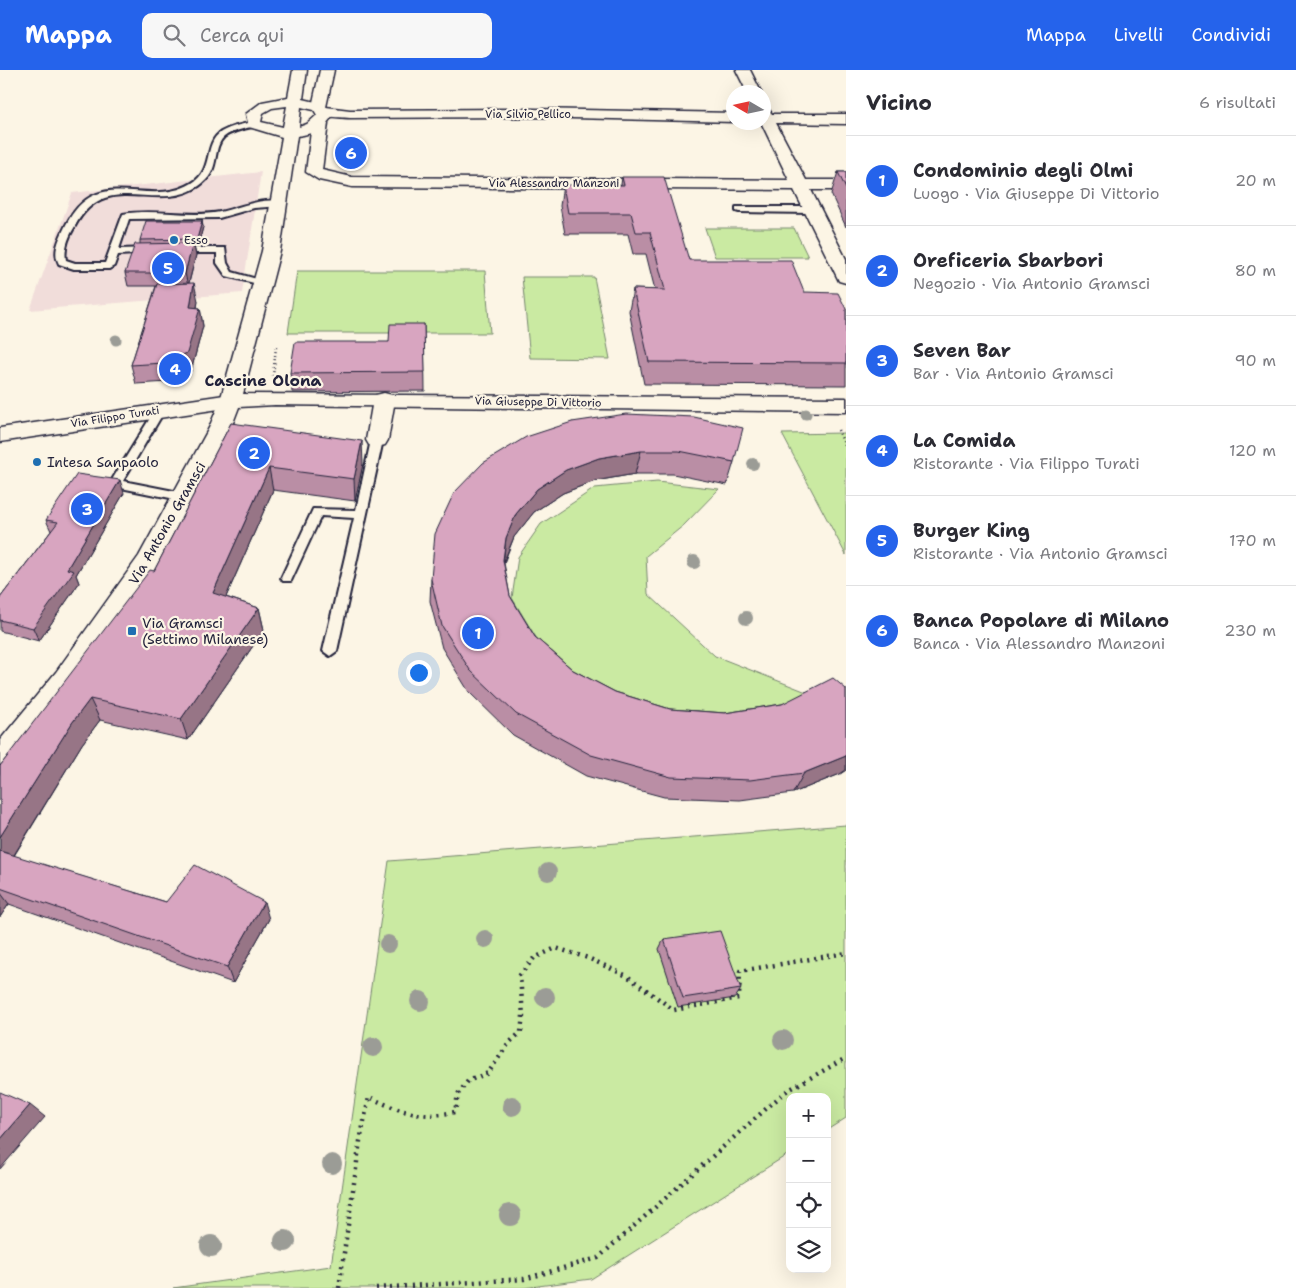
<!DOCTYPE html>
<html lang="it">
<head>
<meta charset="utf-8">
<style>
  :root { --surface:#fff; --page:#f7f7f7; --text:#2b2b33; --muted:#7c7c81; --line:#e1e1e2; --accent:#2563eb }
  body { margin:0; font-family:"Shantell Sans",sans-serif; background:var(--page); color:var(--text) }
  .controls { position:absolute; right:15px; bottom:15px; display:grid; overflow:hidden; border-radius:10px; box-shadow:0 5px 20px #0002 }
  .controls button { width:45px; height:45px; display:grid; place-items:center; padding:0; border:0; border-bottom:1px solid var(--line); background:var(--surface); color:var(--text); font:25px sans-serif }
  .compass { position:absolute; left:726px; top:15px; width:45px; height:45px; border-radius:50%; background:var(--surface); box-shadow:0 5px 20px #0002; rotate:279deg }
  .you { position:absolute; left:418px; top:602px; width:18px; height:18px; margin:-12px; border:4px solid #fff; border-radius:50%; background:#1a73e8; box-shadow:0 0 0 8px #1a73e833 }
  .badge { display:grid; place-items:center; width:32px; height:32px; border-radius:50%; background:var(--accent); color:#fff; font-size:16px; font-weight:700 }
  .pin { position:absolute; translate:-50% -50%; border:2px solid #fff; box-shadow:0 1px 5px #0006 }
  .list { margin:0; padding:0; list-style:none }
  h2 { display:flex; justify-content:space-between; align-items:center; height:65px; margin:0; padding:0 20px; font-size:21px }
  h2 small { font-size:16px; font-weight:400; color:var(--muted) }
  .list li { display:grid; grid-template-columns:32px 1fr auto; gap:15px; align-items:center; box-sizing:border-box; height:90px; padding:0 20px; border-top:1px solid var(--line) }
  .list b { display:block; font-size:19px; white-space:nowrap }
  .list p { margin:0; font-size:16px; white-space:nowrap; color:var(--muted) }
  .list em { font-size:16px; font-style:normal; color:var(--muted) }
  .icon { flex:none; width:28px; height:28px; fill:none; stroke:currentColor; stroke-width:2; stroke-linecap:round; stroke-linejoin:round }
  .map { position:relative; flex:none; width:846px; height:1218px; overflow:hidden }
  header { display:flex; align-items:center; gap:30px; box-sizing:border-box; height:70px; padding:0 25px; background:var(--accent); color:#fff }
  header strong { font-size:24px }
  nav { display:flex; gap:28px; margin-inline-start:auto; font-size:18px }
  .search { width:350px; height:45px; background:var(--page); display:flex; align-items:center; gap:12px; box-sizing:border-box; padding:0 18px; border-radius:10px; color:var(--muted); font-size:19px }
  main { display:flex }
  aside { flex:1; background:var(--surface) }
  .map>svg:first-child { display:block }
  .built { fill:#f1ddda }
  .green { fill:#caeaa2; stroke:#76866e }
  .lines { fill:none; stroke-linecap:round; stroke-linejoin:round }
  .lane-casing { stroke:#22223b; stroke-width:4 }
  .street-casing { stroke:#22223b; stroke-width:3 }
  .secondary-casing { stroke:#22223b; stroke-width:3 }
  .path-far1 { stroke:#22223b; stroke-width:2.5; stroke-dasharray:1 3; stroke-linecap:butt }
  .path { stroke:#22223b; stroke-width:4.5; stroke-dasharray:2 5; stroke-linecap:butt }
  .lane { fill:#fcf5e5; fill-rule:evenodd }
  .street { fill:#fcf5e5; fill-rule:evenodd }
  .secondary { fill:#fcf5e5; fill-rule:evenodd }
  .tree { fill:#9b9c96 }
  .wall { fill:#ba8ea5; stroke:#22223b }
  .shaded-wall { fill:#977486; stroke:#22223b }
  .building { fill:#d8a5c0; stroke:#22223b }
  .poi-dot { fill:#1f6fb2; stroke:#fcf5e5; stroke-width:2 }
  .labels { text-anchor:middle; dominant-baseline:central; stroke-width:4.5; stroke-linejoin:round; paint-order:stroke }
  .far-street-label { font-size:11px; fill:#22223b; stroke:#fcf5e5 }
  .far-poi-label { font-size:11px; fill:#22223b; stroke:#fcf5e5; text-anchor:start }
  .poi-label { font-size:14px; fill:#22223b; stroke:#fcf5e5; text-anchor:start }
  .street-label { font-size:14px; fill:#22223b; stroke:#fcf5e5 }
  .far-district-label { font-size:16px; font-weight:bold; fill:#22223b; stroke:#fcf5e5 }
</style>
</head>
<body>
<header>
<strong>Mappa</strong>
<div class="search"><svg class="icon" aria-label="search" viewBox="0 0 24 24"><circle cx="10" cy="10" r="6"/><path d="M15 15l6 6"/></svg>Cerca qui</div>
<nav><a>Mappa</a><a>Livelli</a><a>Condividi</a></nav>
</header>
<main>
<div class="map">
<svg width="846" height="1218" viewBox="0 0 846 1218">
  <rect width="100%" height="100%" fill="#fcf5e5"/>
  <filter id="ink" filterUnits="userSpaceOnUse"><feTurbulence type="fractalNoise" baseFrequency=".02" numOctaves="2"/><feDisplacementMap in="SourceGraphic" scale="10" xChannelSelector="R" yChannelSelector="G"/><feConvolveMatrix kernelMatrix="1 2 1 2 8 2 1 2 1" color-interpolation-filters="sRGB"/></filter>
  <g filter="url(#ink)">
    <path class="built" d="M261 102 242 223 30 240 72 123Z"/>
    <path class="green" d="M705 158H794L808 187H715Z
      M297 201H485L490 263H288Z
      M522 207H594L610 289 530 288Z
      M846 363V485L782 364Z
      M657 412 719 419 684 455 646 486 648 524 715 586 809 623 768 647 718 652 597 625 543 579 512 528 518 487 541 454 595 418Z
      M846 755V1048L827 1060V1027H790V1083L591 1209 523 1218H173L331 1196 389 791Z"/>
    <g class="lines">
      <defs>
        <path id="lane" d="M254 52 258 54 257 56C247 58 233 60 224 67 211 79 222 101 199 116 155 145 105 97 74 158 68 168 64 179 66 190L75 193H105L123 144C154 138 188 148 220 142 235 139 270 124 283 134L282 136 254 138 219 148 129 149 119 179 151 178 154 179V183L118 185 114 196 109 199H74L59 194C53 183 58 172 63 161 95 89 146 141 192 113 214 100 203 74 221 62 231 56 243 54 254 52Z
          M736 137H812L816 140 812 143 739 142 736 141Z
          M178 178H225L227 193 232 202 267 212 262 215 226 206 217 193V183H175L173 181Z
          M160 337 165 340 123 411 189 424V430L185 431 116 417 110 413 155 340Z
          M377 366 383 370 337 581 330 586 323 581 354 448 321 446 291 511H283L281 508 313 439 356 440 371 370Z"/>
        <path id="street" d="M320 0H334L326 37 350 40 532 39 734 43V52L532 47 350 48C336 47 320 48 312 37Z
          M736 0H750L761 22H747Z
          M764 39 769 40 772 44H846V54L776 53 806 110H846V120H811L846 189V213L839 211 837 207 794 120 352 117 319 110 306 102 312 53 320 48 328 53 322 100 352 107 789 110 761 52H764Z
          M384 323 392 325 395 330 388 370 385 375 377 377 369 375 366 370 373 330 376 325Z
          M231 324 239 326 242 331 239 336 0 372V358Z"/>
        <path id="secondary" d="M293 0H307L303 29 324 34 333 45C324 59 314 64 297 66L280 181 243 324 846 328V342L275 335 239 337 231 358 158 497 76 618 10 700 0 703V670L56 602 139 486 209 358 220 331 262 181 282 67 249 57 246 44 262 32 288 27ZM287 36 283 57 261 52 263 43 272 38ZM301 37 314 40 317 45 307 54 299 57Z"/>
      </defs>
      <use href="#lane" class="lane-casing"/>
      <use href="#street" class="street-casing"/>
      <use href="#secondary" class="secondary-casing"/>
      <path class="path-far1" d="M273 306 276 277
        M838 360 846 378"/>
      <path class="path" d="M339 1218 360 1071 369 1027C402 1042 419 1049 455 1042L458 1024 468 1011 488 1003 509 973 521 962 523 946 520 905 534 888 556 878 588 888 627 906 674 940 739 928 740 901 846 883
        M376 1218 524 1209 598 1188 785 1022 846 988"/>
      <use href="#lane" class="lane"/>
      <use href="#street" class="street"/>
      <use href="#secondary" class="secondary"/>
    </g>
    <g class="tree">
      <circle cx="116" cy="270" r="5.5"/>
      <circle cx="806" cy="344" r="5.5"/>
      <circle cx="753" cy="394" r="6"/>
      <circle cx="694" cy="492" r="7"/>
      <circle cx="746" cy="548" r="7"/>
      <circle cx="548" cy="802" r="9"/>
      <circle cx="485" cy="869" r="9"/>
      <circle cx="388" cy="874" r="9"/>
      <circle cx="545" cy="927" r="10"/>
      <circle cx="420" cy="931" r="10"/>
      <circle cx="783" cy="970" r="10"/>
      <circle cx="373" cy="977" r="10"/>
      <circle cx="512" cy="1036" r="10"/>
      <circle cx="332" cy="1094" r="10"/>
      <circle cx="510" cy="1145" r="11"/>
      <circle cx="285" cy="1171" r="11"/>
      <circle cx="211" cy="1176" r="11"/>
    </g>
    <path class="wall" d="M838 102H846V157L831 124Z
      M622 107 689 190 804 222 846 239V315L644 314 629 241 633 219 655 220 646 184H633L628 164H565L560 136 563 115H621Z
      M202 151 203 157 198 176H194L196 185 189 213 198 231 197 238H200L203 256 191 301 169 312 136 314 131 295 156 216H128L125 203 140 174V170Z
      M424 254 425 321 292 322 290 303 389 272Z
      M572 352 734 392 727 415 673 404H635L595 411 563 423 534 442 514 467 504 493 510 526 535 567 573 600 615 622 670 639 725 643 782 634 846 619V700L840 704 793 723 740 730 664 727 586 706 513 665 469 622 442 578 430 531 431 509Z
      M231 353 363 394 355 431 273 420 226 527 259 538 264 560 188 670 100 650 82 674 14 786 166 832 269 849 233 913 9 834 0 847V696L154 501Z
      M124 423 76 505 79 513 39 571 0 561V528L51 461 46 450Z
      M664 869 741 919 735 928 678 937 659 879Z"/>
    <path class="shaded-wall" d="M202 151 203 157 198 176 197 169Z
      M193 173 196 185 188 216 185 203Z
      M194 213 198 231 194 255 190 237Z
      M200 238 203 256 191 301 169 312 164 293Z
      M362 371 363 394 355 431 354 409Z
      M641 381 635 404 595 411 563 423 534 442 514 467 504 491 501 513 506 468 516 444 537 419 566 400 599 388Z
      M269 398 273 420 218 545 213 523Z
      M120 410 124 423 76 505 79 513 39 571 33 558 67 499Z
      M259 538 264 560 188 670 181 649Z
      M90 629 100 650 82 674 6 798 0 789V767L72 653Z
      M846 686V700L840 704 793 723 804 703Z
      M0 822 9 834 0 847Z
      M264 832 269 849 233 913 227 897Z
      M30 1035 45 1047 0 1099V1070Z"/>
    <path class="building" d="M838 102H846V119Z
      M622 107H664L689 190H791L804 222 838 223 846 239V293L649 292 633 219 665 220 650 162H636L631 143H568L563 115H624Z
      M146 151H202L197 169 140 170Z
      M193 173 185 203H125L135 174Z
      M194 213 190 237 200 238 187 283 164 293 131 295 157 214Z
      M390 254H424L425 302 290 303 295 272H389Z
      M626 344 694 347 743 358 734 392 679 381H641L599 388 566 400 537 419 516 444 506 468 503 490 510 526 535 567 573 600 615 622 670 639 725 643 782 634 833 608 846 619V686L804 703 750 710 671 707 591 685 516 644 470 600 442 556 431 509 435 464 454 423 483 393 526 367 572 352Z
      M231 353 362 371 354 409 269 398 213 523 259 538 181 649 90 629 72 653 0 767V696L150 500 154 501Z
      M77 404 120 410 67 499 74 501 33 558 0 550V528L58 452 46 450Z
      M0 781 166 832 195 795 264 832 227 897 0 818Z
      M720 861 741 919 683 928 664 869Z
      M0 1022 30 1035 0 1070Z"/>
  </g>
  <g class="poi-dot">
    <circle cx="174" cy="170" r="5"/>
    <circle cx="37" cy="392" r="5"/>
    <rect x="127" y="556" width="10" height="10" rx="2.5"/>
  </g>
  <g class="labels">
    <g class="far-street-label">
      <text x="528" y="44">Via Silvio Pellico</text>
      <text x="554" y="113">Via Alessandro Manzoni</text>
      <text transform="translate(538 332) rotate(1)">Via Giuseppe Di Vittorio</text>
      <text transform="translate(115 347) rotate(-9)">Via Filippo Turati</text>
    </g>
    <g class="far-poi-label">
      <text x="184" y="170">Esso</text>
    </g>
    <g class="poi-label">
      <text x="47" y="392">Intesa Sanpaolo</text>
      <text x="142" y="553">Via Gramsci<tspan x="142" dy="16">(Settimo Milanese)</tspan></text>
    </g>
    <g class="street-label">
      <text transform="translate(167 453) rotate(-60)">Via Antonio Gramsci</text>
    </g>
    <g class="far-district-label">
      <text x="263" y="310">Cascine Olona</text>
    </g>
  </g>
</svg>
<div class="controls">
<button>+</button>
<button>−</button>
<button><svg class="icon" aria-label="locate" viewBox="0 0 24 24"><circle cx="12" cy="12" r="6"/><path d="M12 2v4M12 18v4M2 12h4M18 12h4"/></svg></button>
<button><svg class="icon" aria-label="layers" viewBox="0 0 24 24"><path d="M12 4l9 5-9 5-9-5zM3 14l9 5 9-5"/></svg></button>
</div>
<svg class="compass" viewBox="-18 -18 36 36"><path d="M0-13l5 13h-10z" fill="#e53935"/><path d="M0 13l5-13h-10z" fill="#7c7c81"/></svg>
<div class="you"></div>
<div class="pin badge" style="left:478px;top:563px">1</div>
<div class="pin badge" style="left:254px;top:383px">2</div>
<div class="pin badge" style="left:87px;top:439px">3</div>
<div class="pin badge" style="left:175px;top:299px">4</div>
<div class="pin badge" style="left:168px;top:198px">5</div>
<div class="pin badge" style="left:351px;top:83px">6</div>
</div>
<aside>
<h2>Vicino<small>6 risultati</small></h2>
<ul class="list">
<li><span class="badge">1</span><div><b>Condominio degli Olmi</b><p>Luogo · Via Giuseppe Di Vittorio</p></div><em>20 m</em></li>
<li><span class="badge">2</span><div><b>Oreficeria Sbarbori</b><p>Negozio · Via Antonio Gramsci</p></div><em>80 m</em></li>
<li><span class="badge">3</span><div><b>Seven Bar</b><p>Bar · Via Antonio Gramsci</p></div><em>90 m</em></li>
<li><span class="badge">4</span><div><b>La Comida</b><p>Ristorante · Via Filippo Turati</p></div><em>120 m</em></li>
<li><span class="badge">5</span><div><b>Burger King</b><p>Ristorante · Via Antonio Gramsci</p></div><em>170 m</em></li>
<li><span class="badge">6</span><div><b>Banca Popolare di Milano</b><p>Banca · Via Alessandro Manzoni</p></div><em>230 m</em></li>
</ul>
</aside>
</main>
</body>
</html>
